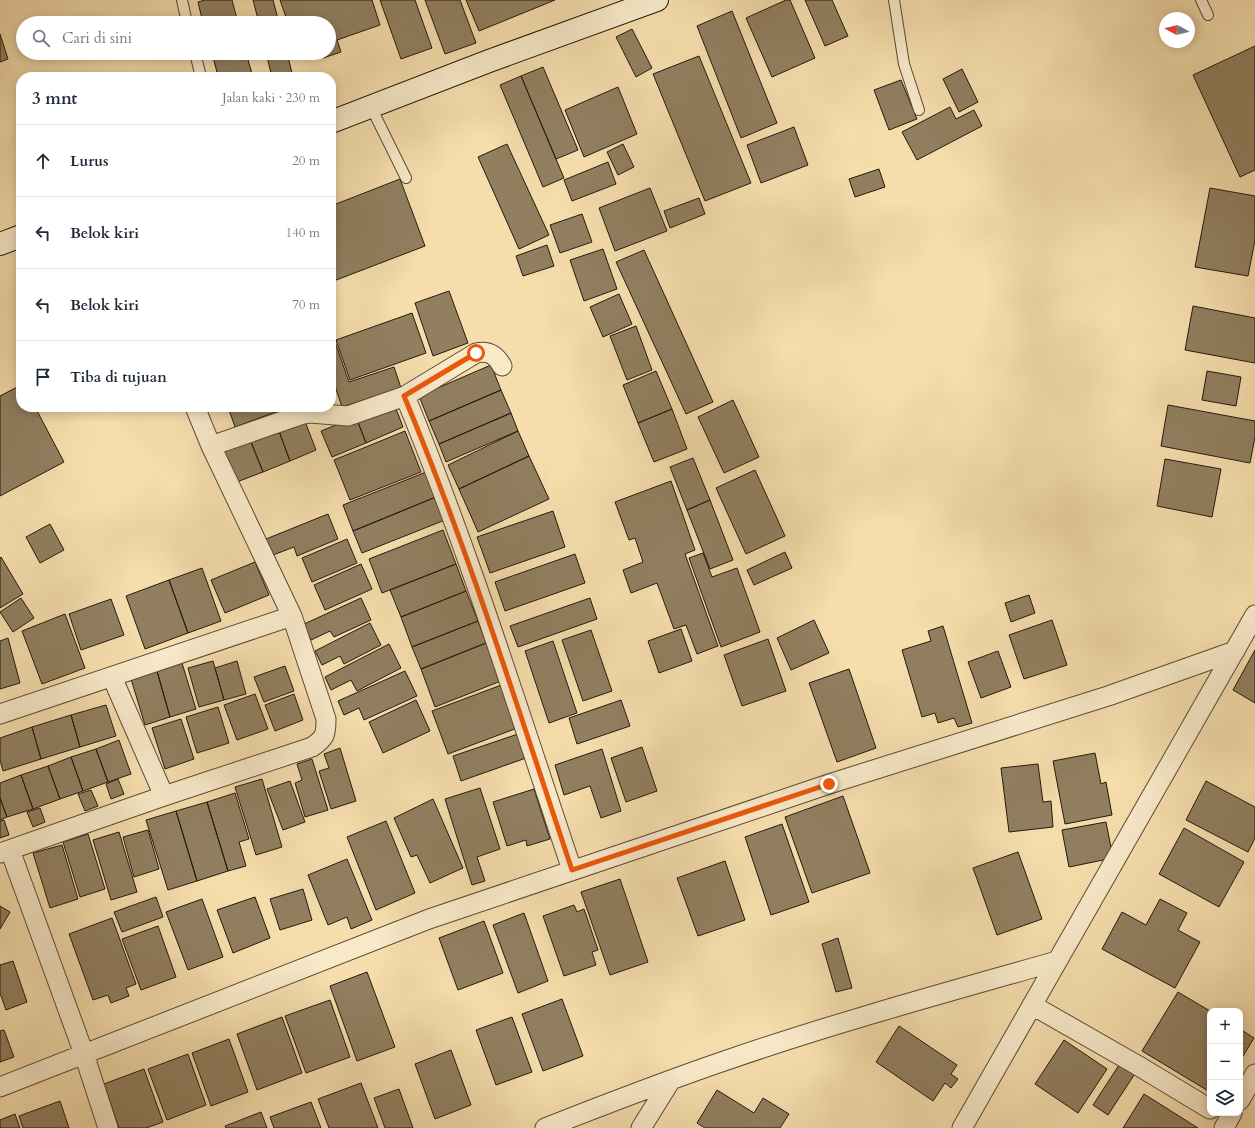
<!DOCTYPE html>
<html lang="id">
<head>
<meta charset="utf-8">
<style>
  :root { --surface:#fff; --page:#f2f2f3; --text:#1f2937; --muted:#747a83; --line:#e0e1e3 }
  body { margin:0; font-family:Cardo,serif; background:var(--page); color:var(--text) }
  .controls { position:absolute; right:12px; bottom:12px; display:grid; overflow:hidden; border-radius:8px; box-shadow:0 2px 10px #0003 }
  .controls button { width:36px; height:36px; display:grid; place-items:center; padding:0; border:0; border-bottom:1px solid var(--line); background:var(--surface); color:var(--text); font:20px sans-serif }
  .compass { position:absolute; left:1159px; top:12px; width:36px; height:36px; border-radius:50%; background:var(--surface); box-shadow:0 2px 10px #0003; rotate:278deg }
  .stop { position:absolute; width:12px; height:12px; margin:-9px; border:3px solid #ea580c; border-radius:50%; background:#fff }
  .stop.end { background:#ea580c; border-color:#fff; box-shadow:0 1px 4px #0008 }
  .list { margin:0; padding:0; list-style:none }
  h2 { display:flex; justify-content:space-between; align-items:center; height:52px; margin:0; padding:0 16px; font-size:17px }
  h2 small { font-size:13px; font-weight:400; color:var(--muted) }
  .list li { display:grid; grid-template-columns:26px 1fr auto; gap:12px; align-items:center; box-sizing:border-box; height:72px; padding:0 16px; border-top:1px solid var(--line) }
  .list b { display:block; font-size:15px; white-space:nowrap }
  .list em { font-size:13px; font-style:normal; color:var(--muted) }
  .icon { flex:none; width:22px; height:22px; fill:none; stroke:currentColor; stroke-width:2; stroke-linecap:round; stroke-linejoin:round }
  .map { position:relative; flex:none; width:1255px; height:1128px; overflow:hidden }
  .search { position:absolute; background:var(--surface); box-shadow:0 2px 10px #0003; left:16px; top:16px; width:320px; height:44px; display:flex; align-items:center; gap:10px; box-sizing:border-box; padding:0 14px; border-radius:22px; color:var(--muted); font-size:15px }
  .panel { position:absolute; background:var(--surface); box-shadow:0 2px 10px #0003; left:16px; top:72px; width:320px; height:340px; border-radius:16px }
  .map>svg:first-child { display:block }
  .building { fill:#917f60; stroke:#25190e }
  .lines { fill:none; stroke-linecap:round; stroke-linejoin:round }
  .service-casing { stroke:#594a36; stroke-width:12 }
  .minor-casing { stroke:#594a36; stroke-width:21 }
  .secondary-casing { stroke:#25190e; stroke-width:24 }
  .service { stroke:#f8e9c9; stroke-width:10 }
  .minor { stroke:#f8e9c9; stroke-width:19 }
  .secondary { stroke:#f8e9c9; stroke-width:22 }
  .route { stroke:#ea580c; stroke-width:5 }
</style>
</head>
<body>
<div class="map">
<svg width="1255" height="1128" viewBox="0 0 1255 1128">
  <rect width="100%" height="100%" fill="#f5ddac"/>
  <filter id="stains"><feTurbulence type="fractalNoise" baseFrequency=".005" numOctaves="4"/><feColorMatrix values="0 0 0 0 .2 0 0 0 0 .09 0 0 0 0 .02 0 0 0 .5 -.17"/></filter>
  <radialGradient id="worn" r=".72"><stop offset=".6" stop-color="#630" stop-opacity="0"/><stop offset="1" stop-color="#630" stop-opacity=".3"/></radialGradient>
  <path class="building" d="M205 0H232L238 23H203L198 2Z
    M253 0H273L279 23H259Z
    M280 0H372L380 25 337 40 341 52 323 58 321 53H329V23H288Z
    M380 0H415L432 48 401 59Z
    M425 0H460L476 43 445 54Z
    M466 0H555L479 31Z
    M786 0H790L815 58 772 77 746 18Z
    M805 0H832L848 36 825 46Z
    M732 11 777 123 741 138 697 26Z
    M632 29 652 68 636 77 616 37Z
    M0 34 8 59 0 62Z
    M1255 46V170L1240 177 1193 75Z
    M212 53H246L253 77H229L228 73 218 76Z
    M266 53H287L293 77H272Z
    M699 56 751 183 705 201 653 74Z
    M543 67 578 150 556 159 521 76Z
    M962 69 978 102 959 112 943 79Z
    M521 76 564 178 543 187 500 85Z
    M901 80 917 119 889 130 874 90Z
    M618 87 637 134 584 157 565 110Z
    M950 107 956 119 974 110 982 126 917 160 902 132Z
    M794 127 808 165 761 183 747 145Z
    M507 144 549 235 519 249 478 157Z
    M623 144 634 167 618 175 607 152Z
    M608 162 616 184 572 201 564 180Z
    M879 169 885 187 855 197 849 179Z
    M400 179 425 246 331 282V206Z
    M650 188 667 231 615 251 599 208Z
    M1210 188 1255 196V240L1248 276 1195 267Z
    M699 198 705 214 670 228 664 211Z
    M582 214 592 242 560 253 550 225Z
    M547 245 554 266 523 276 516 256Z
    M603 249 617 289 584 301 570 260Z
    M644 250 713 402 686 414 616 262Z
    M449 291 468 343 433 356 415 303Z
    M619 294 632 324 603 337 590 307Z
    M1193 306 1255 318V363L1185 350Z
    M412 313 426 353 350 380 336 340Z
    M636 326 652 370 627 380 610 336Z
    M334 339 349 382 394 367 401 388 342 407 331 374V340Z
    M491 365 501 390 429 421 419 396Z
    M656 371 672 409 638 423 623 385Z
    M1207 371 1241 377 1236 406 1202 400Z
    M21 385V407H35L64 462 0 496V396Z
    M501 390 511 413 439 444 429 421Z
    M733 400 759 457 724 473 698 417Z
    M393 401 403 427 366 443 356 417Z
    M1168 405 1255 421V437L1250 463 1161 446Z
    M228 407H289L235 427Z
    M672 409 687 449 654 462 638 423Z
    M511 413 518 431 446 462 439 444Z
    M303 416 316 450 290 461 277 426Z
    M356 417 366 443 332 457 321 431Z
    M277 426 290 461 263 472 249 437Z
    M405 431 421 472 350 500 334 460Z
    M518 431 529 456 459 489 448 465Z
    M249 437 263 472 234 483 221 449Z
    M529 456 549 499 478 532 459 489Z
    M693 458 710 500 687 510 670 467Z
    M1165 459 1221 469 1212 517 1157 506Z
    M755 470 785 536 746 554 716 488Z
    M426 472 436 497 353 531 343 505Z
    M671 481 695 550 685 554 718 646 697 654 686 625 674 629 657 583 631 593 623 570 643 562 635 538 629 540 615 502Z
    M436 497 445 520 362 553 353 531Z
    M710 500 733 560 710 569 687 510Z
    M553 511 565 547 490 573 477 537Z
    M328 514 338 539 297 556 294 547 273 555 266 539Z
    M50 524 64 550 40 563 26 537Z
    M443 530 456 564 382 593 369 559Z
    M347 539 357 563 312 582 302 558Z
    M785 552 792 568 754 585 747 570Z
    M703 553 712 577 737 568 760 632 721 647 689 558Z
    M575 554 585 583 505 611 495 582Z
    M1 557 23 594 0 608V558Z
    M255 562 269 595 225 613 211 580Z
    M361 564 372 589 325 610 314 585Z
    M456 564 466 591 401 617 390 590Z
    M202 568 221 621 188 633 169 580Z
    M169 580 188 633 145 649 126 596Z
    M466 591 478 621 412 647 401 617Z
    M1029 595 1035 613 1011 622 1005 603Z
    M21 598 34 618 13 632 0 612Z
    M361 598 371 620 334 637 330 631 311 640 304 624Z
    M590 598 597 619 518 647 510 626Z
    M111 599 124 635 81 650 69 614Z
    M65 614 85 668 42 684 22 631Z
    M814 620 829 653 791 670 777 638Z
    M1052 620 1067 665 1024 679 1009 635Z
    M478 621 486 643 421 669 412 647Z
    M370 623 381 645 344 664 340 656 322 665 315 651Z
    M943 626 972 723 958 727 954 718 938 723 935 713 922 717 902 650 931 641 928 631Z
    M681 629 692 661 659 673 648 641Z
    M591 630 612 691 583 701 562 640Z
    M8 638 20 683 0 689V641Z
    M768 639 786 691 742 706 724 655Z
    M553 641 577 713 549 723 525 651Z
    M486 643 501 681 435 707 421 669Z
    M389 644 401 668 357 691 351 680 331 690 325 677Z
    M1255 650V703L1233 690Z
    M998 651 1011 687 981 698 968 662Z
    M213 661 224 700 199 707 188 668Z
    M237 661 246 694 224 700 215 668Z
    M182 663 196 709 170 717 157 671Z
    M285 666 294 691 264 702 254 677Z
    M849 669 876 748 837 762 809 683Z
    M157 671 170 717 145 725 131 679Z
    M405 671 417 696 364 720 359 708 344 715 338 701Z
    M504 684 520 727 448 754 432 711Z
    M255 694 268 729 237 740 224 705Z
    M294 694 303 720 275 731 265 705Z
    M416 700 430 731 383 753 369 722Z
    M621 700 630 726 577 744 569 718Z
    M106 705 116 736 80 747 71 715Z
    M218 707 229 743 197 753 186 717Z
    M71 715 80 747 41 759 32 727Z
    M181 719 194 759 165 769 152 728Z
    M32 727 41 759 3 771 0 760V738Z
    M518 734 526 758 461 781 453 756Z
    M119 740 131 774 108 782 96 749Z
    M642 747 657 791 626 802 611 758Z
    M340 748 356 801 331 809 319 771 329 768 324 754Z
    M96 749 108 782 83 791 71 757Z
    M602 749 621 811 601 818 590 786 564 795 555 765Z
    M1095 753 1101 784 1106 782 1112 815 1065 824 1053 761Z
    M71 757 83 791 60 799 48 766Z
    M312 759 328 810 305 817 295 783 302 780 297 764Z
    M1038 764 1043 802 1051 801 1053 827 1009 832 1001 768Z
    M48 766 60 799 33 809 21 775Z
    M21 775 33 809 7 817 0 798V783Z
    M118 779 124 794 111 799 106 784Z
    M262 779 282 847 256 855 235 787Z
    M290 781 305 822 283 830 267 789Z
    M1206 781 1255 807V838L1248 852 1186 820Z
    M480 788 500 849 477 857 485 881 472 885 445 799Z
    M534 789 550 839 527 846 526 840 507 846 493 802Z
    M91 790 98 806 85 811 78 794Z
    M235 793 249 839 239 842 246 866 228 871 207 802Z
    M843 796 870 873 812 893 785 817Z
    M0 798 7 817 0 820Z
    M433 799 463 868 430 883 417 855 411 857 394 818Z
    M207 802 228 871 197 881 176 811Z
    M40 808 45 822 33 827 27 812Z
    M176 811 197 881 168 890 146 820Z
    M4 820 9 835 0 838V821Z
    M386 821 415 893 376 910 347 837Z
    M1106 822 1113 858 1069 867 1062 830Z
    M782 824 809 902 771 915 745 837Z
    M1184 828 1244 862 1219 907 1159 874Z
    M148 830 159 869 134 877 123 837Z
    M119 832 137 892 111 900 93 840Z
    M88 834 105 889 80 897 63 842Z
    M62 845 78 899 50 908 33 853Z
    M1018 852 1042 919 997 935 973 868Z
    M347 859 372 920 351 929 347 917 328 925 308 875Z
    M725 861 745 920 698 936 677 878Z
    M620 879 648 962 610 975 581 892Z
    M303 889 312 920 280 930 270 899Z
    M156 897 163 917 122 932 114 912Z
    M255 897 270 938 233 953 217 910Z
    M202 899 223 957 188 970 166 912Z
    M1160 899 1187 913 1178 930 1200 942 1175 988 1102 949 1122 912 1146 925Z
    M574 905 577 912 584 909 598 950 592 952 596 965 564 976 543 916Z
    M0 906 10 912 0 929Z
    M524 913 548 981 518 993 493 925Z
    M112 918 136 984 126 988 129 996 111 1003 108 995 93 1000 69 934Z
    M484 921 503 973 458 990 439 938Z
    M158 926 176 977 141 990 122 939Z
    M838 938 852 988 836 992 822 944Z
    M13 961 27 1002 6 1010 0 993V965Z
    M367 972 395 1047 357 1061 330 986Z
    M1178 992 1210 1011V1092L1142 1051Z
    M562 999 583 1056 543 1071 522 1014Z
    M330 1000 350 1057 306 1073 285 1016Z
    M282 1017 302 1073 257 1090 237 1034Z
    M512 1017 532 1072 496 1085 476 1030Z
    M899 1026 957 1065 951 1074 958 1079 951 1088 945 1083 933 1101 876 1062Z
    M1240 1029 1254 1038 1240 1061Z
    M4 1030 14 1057 0 1062V1031Z
    M229 1039 248 1092 211 1106 192 1053Z
    M1064 1040 1107 1069 1078 1113 1035 1084Z
    M451 1050 471 1105 435 1119 415 1064Z
    M188 1054 206 1105 167 1120 148 1069Z
    M1121 1062 1136 1072 1108 1115 1093 1105Z
    M144 1069 163 1122 146 1128H119L104 1084Z
    M361 1083 378 1128H329L318 1099Z
    M399 1089 413 1128H385L374 1098Z
    M717 1090 754 1113 763 1098 789 1114 780 1128H705L697 1123Z
    M1144 1094 1198 1128H1123Z
    M60 1101 69 1128H23L19 1116Z
    M311 1102 321 1128H274L270 1117Z
    M261 1112 267 1128H226L225 1126Z
    M15 1114 20 1128H0V1120Z"/>
  <g class="lines">
    <defs>
      <path id="service" d="M182 0 187 23
        M894 0 904 64 919 110
        M1201 0 1208 15
        M195 53 201 77
        M371 107 406 178"/>
      <path id="minor" d="M405 396C469 551 519 712 572 870
        M211 446 303 414 310 413 348 416 405 396 476 353C489 350 496 355 502 366
        M112 677 164 796
        M0 714 292 616
        M10 850 84 1054 108 1128
        M0 853 164 796 312 747C325 738 326 735 326 719L292 616 211 446 195 407
        M1032 1005 1137 1065 1210 1109
        M0 1087 429 919 829 784 1108 696 1235 651
        M1240 1100 1255 1074
        M545 1128C606 1104 668 1080 730 1059 838 1022 948 992 1057 961
        M641 1128 671 1080
        M962 1128 1255 615
        M1224 1128 1232 1113"/>
      <path id="secondary" d="M331 122 489 61 657 0
        M0 244 21 236"/>
    </defs>
    <use href="#service" class="service-casing"/>
    <use href="#minor" class="minor-casing"/>
    <use href="#secondary" class="secondary-casing"/>
    <use href="#service" class="service"/>
    <use href="#minor" class="minor"/>
    <use href="#secondary" class="secondary"/>
  </g>
  <g class="lines">
    <path class="route" d="M476 353 404 396C469 551 519 712 572 870L829 784"/>
  </g>
  <rect width="100%" height="100%" filter="url(#stains)"/>
  <rect width="100%" height="100%" fill="url(#worn)"/>
</svg>
<div class="controls">
<button>+</button>
<button>−</button>
<button><svg class="icon" aria-label="layers" viewBox="0 0 24 24"><path d="M12 4l9 5-9 5-9-5zM3 14l9 5 9-5"/></svg></button>
</div>
<svg class="compass" viewBox="-18 -18 36 36"><path d="M0-13l5 13h-10z" fill="#e53935"/><path d="M0 13l5-13h-10z" fill="#747a83"/></svg>
<div class="stop" style="left:476px;top:353px"></div>
<div class="stop end" style="left:829px;top:784px"></div>
<div class="search"><svg class="icon" aria-label="search" viewBox="0 0 24 24"><circle cx="10" cy="10" r="6"/><path d="M15 15l6 6"/></svg>Cari di sini</div>
<section class="panel">
<h2>3 mnt<small>Jalan kaki · 230 m</small></h2>
<ul class="list">
<li><svg class="icon" aria-label="ahead" viewBox="0 0 24 24"><path d="M12 20V5M6 11l6-6 6 6"/></svg><div><b>Lurus</b></div><em>20 m</em></li>
<li><svg class="icon" aria-label="left" viewBox="0 0 24 24"><path d="M17 20v-9H6M10 6l-5 5 5 5"/></svg><div><b>Belok kiri</b></div><em>140 m</em></li>
<li><svg class="icon" aria-label="left" viewBox="0 0 24 24"><path d="M17 20v-9H6M10 6l-5 5 5 5"/></svg><div><b>Belok kiri</b></div><em>70 m</em></li>
<li><svg class="icon" aria-label="arrive" viewBox="0 0 24 24"><path d="M6 21V4h12l-3 4 3 4H6"/></svg><div><b>Tiba di tujuan</b></div></li>
</ul>
</section>
</div>
</body>
</html>
